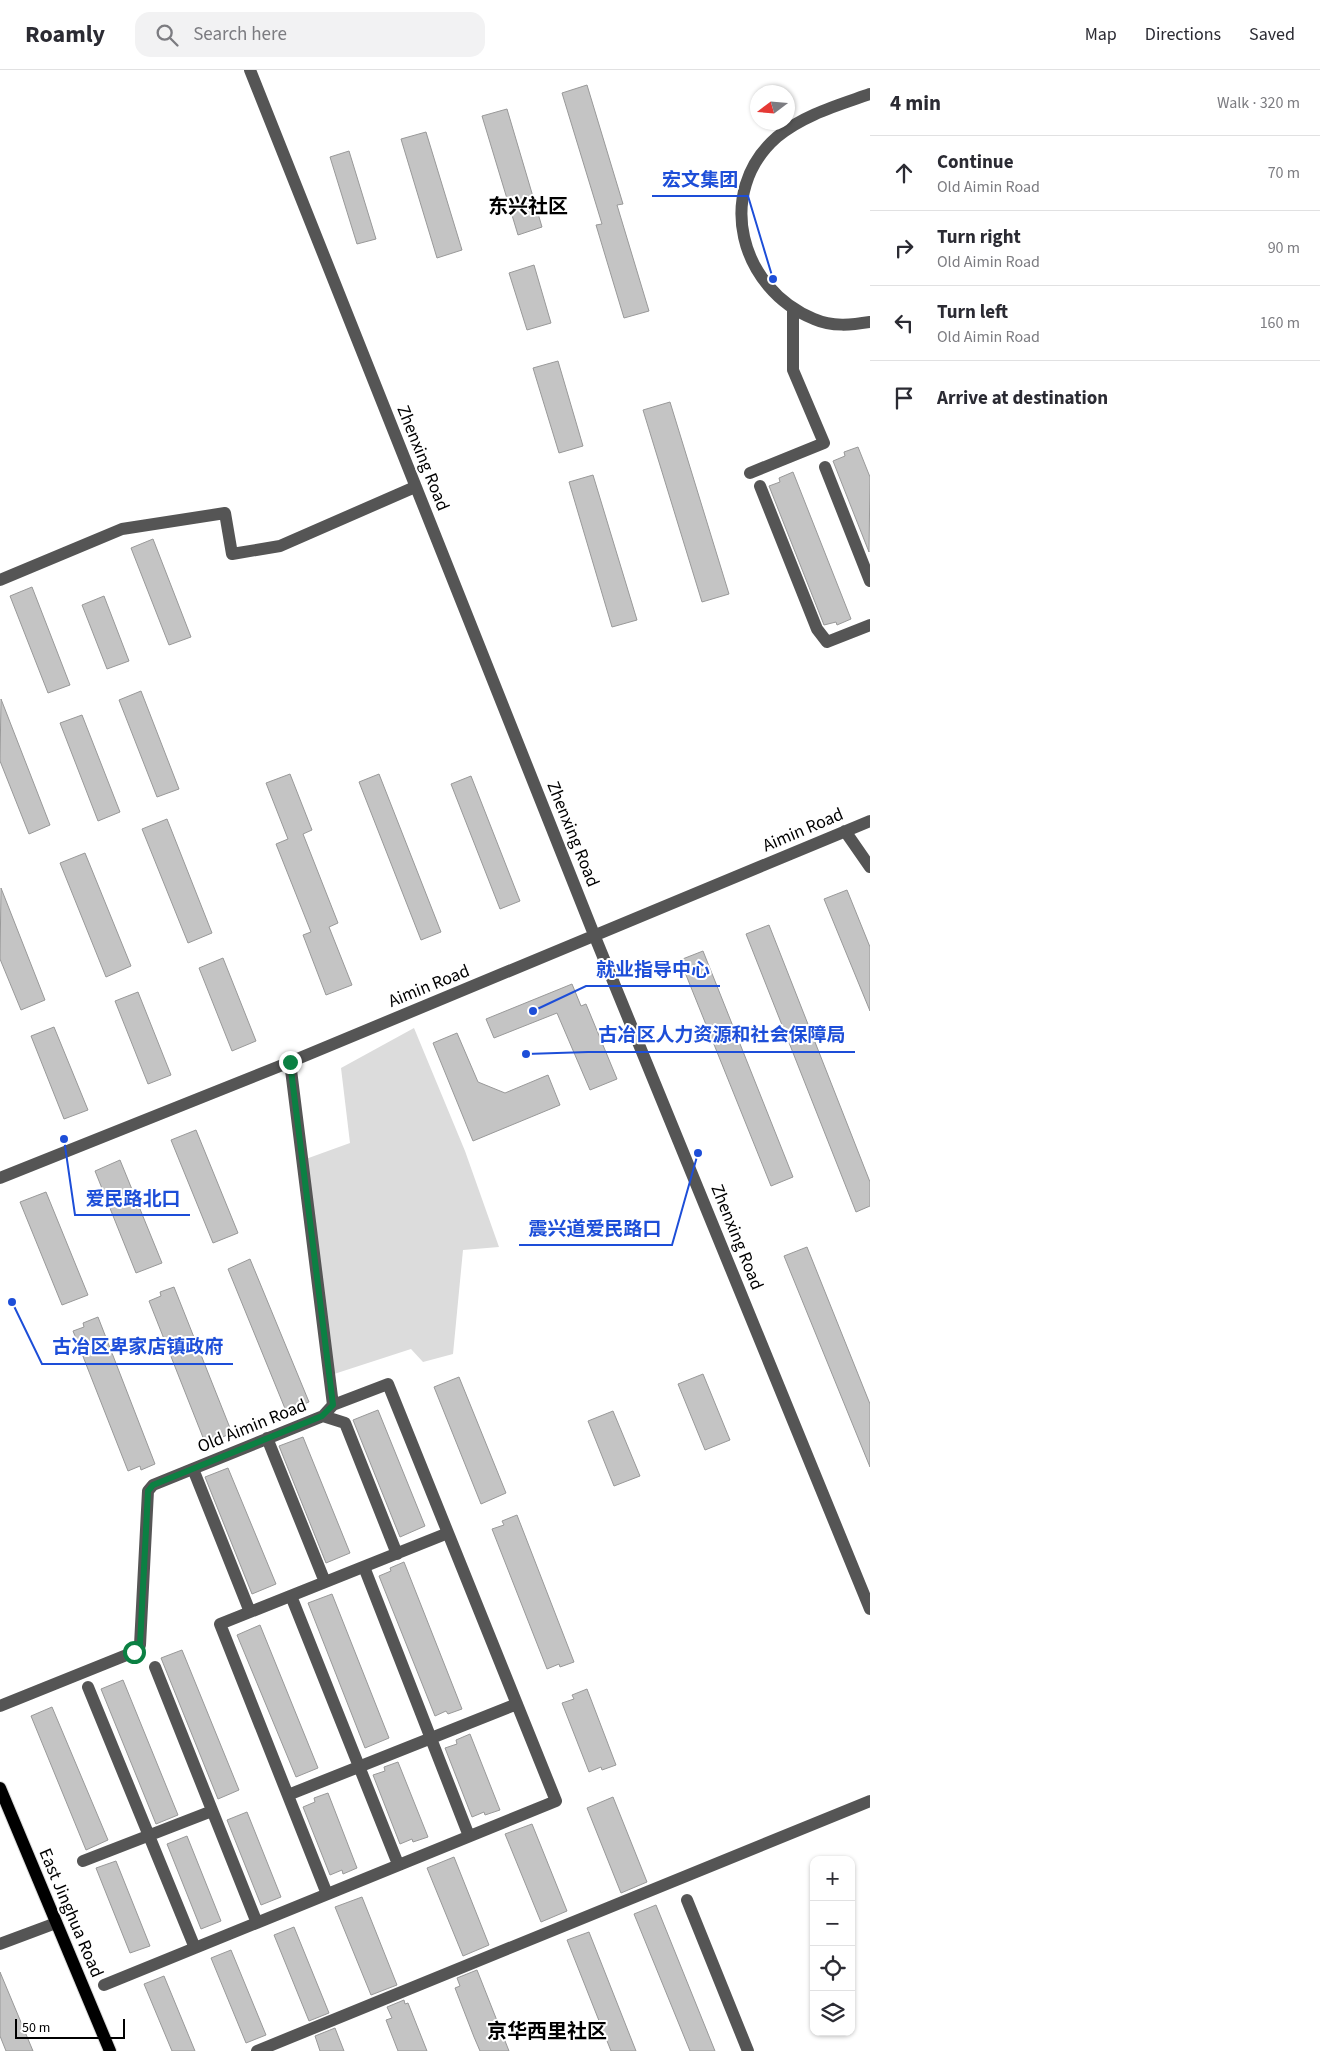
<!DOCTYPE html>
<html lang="en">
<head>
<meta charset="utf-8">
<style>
  :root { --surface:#fff; --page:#f2f2f3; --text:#2b2b33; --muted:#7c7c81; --line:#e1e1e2 }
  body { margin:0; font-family:"Source Sans 3","Noto Sans SC",sans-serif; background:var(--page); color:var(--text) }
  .controls { position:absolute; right:15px; bottom:15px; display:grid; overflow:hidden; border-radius:10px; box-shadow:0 1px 4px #0004 }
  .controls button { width:45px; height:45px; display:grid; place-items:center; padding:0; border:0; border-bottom:1px solid var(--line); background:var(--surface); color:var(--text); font:25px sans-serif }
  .compass { position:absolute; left:750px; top:15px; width:45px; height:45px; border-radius:50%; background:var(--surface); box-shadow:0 1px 4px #0004; rotate:254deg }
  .scale { position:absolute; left:15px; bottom:12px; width:110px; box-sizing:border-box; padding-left:5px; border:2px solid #000; border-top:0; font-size:14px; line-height:18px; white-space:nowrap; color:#000; -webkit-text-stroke:4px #fff; paint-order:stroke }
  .stop { position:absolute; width:15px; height:15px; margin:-11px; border:4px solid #0b8043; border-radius:50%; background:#fff }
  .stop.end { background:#0b8043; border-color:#fff; box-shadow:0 1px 5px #0008 }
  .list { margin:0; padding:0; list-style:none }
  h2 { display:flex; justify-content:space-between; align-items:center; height:65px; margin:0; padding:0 20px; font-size:21px }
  h2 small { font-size:16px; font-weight:400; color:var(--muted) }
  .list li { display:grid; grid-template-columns:32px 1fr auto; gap:15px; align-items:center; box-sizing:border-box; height:75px; padding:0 20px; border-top:1px solid var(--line) }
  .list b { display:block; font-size:19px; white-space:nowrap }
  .list p { margin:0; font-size:16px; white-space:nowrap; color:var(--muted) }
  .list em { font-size:16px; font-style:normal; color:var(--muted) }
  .icon { flex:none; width:28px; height:28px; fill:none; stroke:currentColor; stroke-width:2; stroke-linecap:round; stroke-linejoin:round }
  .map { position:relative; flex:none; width:870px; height:1981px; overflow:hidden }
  header { display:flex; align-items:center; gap:30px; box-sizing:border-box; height:70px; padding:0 25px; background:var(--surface); border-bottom:1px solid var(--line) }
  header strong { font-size:24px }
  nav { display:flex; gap:28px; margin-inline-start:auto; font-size:18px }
  .search { width:350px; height:45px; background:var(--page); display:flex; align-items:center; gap:12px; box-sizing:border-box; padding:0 18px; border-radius:15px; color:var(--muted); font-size:19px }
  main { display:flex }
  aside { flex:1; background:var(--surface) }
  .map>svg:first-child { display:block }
  .green { fill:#dcdcdc }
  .building { fill:#c4c4c4; stroke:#999 }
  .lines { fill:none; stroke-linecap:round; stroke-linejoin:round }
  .major-casing { stroke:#dbdbdb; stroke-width:14 }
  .minor { stroke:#555; stroke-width:12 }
  .major { stroke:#000; stroke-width:12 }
  .route { stroke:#0b8043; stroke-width:6 }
  .labels { text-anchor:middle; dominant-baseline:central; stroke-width:4; stroke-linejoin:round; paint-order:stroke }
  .street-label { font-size:18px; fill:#000; stroke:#fff }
  .quarter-label { font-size:20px; font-weight:bold; fill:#000; stroke:#fff }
  .leader { fill:none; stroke:#1d4ed8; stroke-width:2 }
  .callout-dot { fill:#1d4ed8; stroke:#fff; stroke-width:2 }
  .callout-label { font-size:19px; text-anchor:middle; font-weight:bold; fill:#1d4ed8; stroke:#fff; stroke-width:4; stroke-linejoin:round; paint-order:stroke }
</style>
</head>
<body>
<header>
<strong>Roamly</strong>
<div class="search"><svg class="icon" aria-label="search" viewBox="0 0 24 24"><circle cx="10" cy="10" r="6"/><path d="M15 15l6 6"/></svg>Search here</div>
<nav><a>Map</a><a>Directions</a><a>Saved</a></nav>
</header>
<main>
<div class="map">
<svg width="870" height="1981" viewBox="0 0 870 1981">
  <rect width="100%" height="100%" fill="#fff"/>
  <path class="green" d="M414 958 465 1081 499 1177 463 1180 453 1284 423 1292 411 1279 331 1305 303 1090 350 1073 341 998Z"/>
  <path class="building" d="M587 15 623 134 617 135 649 241 624 248 596 155 602 154 562 23Z
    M507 39 542 157 518 165 482 46Z
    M426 62 462 180 437 188 401 69Z
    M349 81 376 169 357 174 330 87Z
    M534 195 551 253 527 260 509 203Z
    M558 291 583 376 559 383 533 298Z
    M670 332 729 524 702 532 643 340Z
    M858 377 870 407 869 482 833 391 845 386 844 382Z
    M793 402 851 549 837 555 836 552 824 555 769 416 780 412 779 408Z
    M593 405 637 550 612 557 569 412Z
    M153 469 191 567 169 575 131 478Z
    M32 517 70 615 48 623 10 526Z
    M104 526 129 591 107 599 82 535Z
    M141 621 179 719 157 727 119 630Z
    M1 629 50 755 29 764 0 691Z
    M82 645 120 742 98 751 60 653Z
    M290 704 312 760 303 764 338 853 329 857 352 915 326 925 303 865 311 862 276 774 288 769 266 713Z
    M379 704 441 862 421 870 359 712Z
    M471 706 520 831 500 839 451 714Z
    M167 749 212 863 188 873 142 759Z
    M85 783 131 896 106 907 60 793Z
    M1 818 45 930 21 940 0 889Z
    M847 820 870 877V941L824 829Z
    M769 855 870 1112V1136L856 1142 746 864Z
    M703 881 793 1107 771 1116 680 890Z
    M223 888 256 971 232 981 199 898Z
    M572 914 581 936 586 934 617 1009 590 1020 557 943 494 968 486 949Z
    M138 922 171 1005 148 1014 115 931Z
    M54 957 88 1040 64 1049 31 966Z
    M457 963 478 1012 505 1023 548 1005 560 1035 473 1071 433 973Z
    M196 1060 238 1163 213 1173 171 1070Z
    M120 1090 162 1193 136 1203 95 1101Z
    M46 1122 88 1225 62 1235 20 1132Z
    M807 1177 870 1334V1397L784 1186Z
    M250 1189 309 1332 286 1341 228 1199Z
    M174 1217 232 1363 218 1369 216 1366 204 1370 149 1231 161 1226 160 1222Z
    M98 1247 155 1394 141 1400 140 1396 128 1401 73 1261 84 1257 83 1253Z
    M703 1304 730 1370 705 1380 678 1314Z
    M459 1307 506 1423 481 1434 434 1317Z
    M378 1340 425 1456 400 1467 353 1350Z
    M613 1341 640 1406 614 1416 588 1351Z
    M303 1367 350 1483 326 1493 279 1376Z
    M228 1398 276 1514 252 1524 205 1407Z
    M517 1445 574 1592 560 1597 559 1594 547 1599 492 1459 504 1455 502 1451Z
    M404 1492 462 1639 448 1644 446 1641 435 1646 379 1506 391 1501 390 1498Z
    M332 1524 389 1668 365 1678 308 1533Z
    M260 1555 318 1698 296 1707 237 1565Z
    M182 1580 239 1720 218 1729 161 1588Z
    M123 1610 178 1745 156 1754 101 1619Z
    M587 1619 616 1695 602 1700 601 1697 589 1702 562 1633 574 1629 572 1625Z
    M52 1637 108 1770 86 1780 31 1646Z
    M470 1664 500 1740 485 1745 484 1742 472 1747 445 1678 457 1674 456 1670Z
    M398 1692 428 1767 413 1772 412 1769 400 1774 373 1705 385 1701 384 1697Z
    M328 1723 357 1798 343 1804 342 1800 330 1805 303 1737 315 1732 314 1728Z
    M613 1727 647 1812 621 1823 587 1738Z
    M247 1742 281 1827 261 1835 227 1750Z
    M532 1754 567 1841 541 1852 505 1764Z
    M187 1766 221 1851 201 1859 167 1774Z
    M454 1787 489 1875 463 1886 427 1798Z
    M116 1791 150 1876 130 1883 96 1798Z
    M362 1827 397 1915 371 1925 335 1837Z
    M656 1835 715 1981H690L634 1844Z
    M294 1857 329 1943 309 1951 274 1865Z
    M589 1862 636 1981H611L567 1870Z
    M231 1880 266 1965 246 1973 211 1888Z
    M477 1900 509 1981H480L474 1967 455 1918 460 1916 457 1908Z
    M0 1902 33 1981H6L0 1966Z
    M164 1906 195 1981H172L144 1914Z
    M404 1930 405 1934 408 1933 427 1981H398L386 1950 392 1948 387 1937Z
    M335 1958 344 1981H320L315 1966Z"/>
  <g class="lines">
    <defs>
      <path id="major" d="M0 1718 110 1981"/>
    </defs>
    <use href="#major" class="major-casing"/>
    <path class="minor" d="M250 0 595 867 870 1539
      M870 24C839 35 803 45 777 67 714 122 740 219 814 249 832 257 852 255 870 252
      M825 397 870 511
      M750 403 824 373 793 300V239
      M760 416 817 559 827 572 870 555
      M0 510 122 459 225 443 232 484 280 476 415 417
      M845 761 870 797
      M0 1108 290 992 870 751
      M323 1346 345 1353 397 1484
      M267 1368 325 1512
      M193 1399 250 1542
      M364 1497 469 1766
      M291 1526 398 1794
      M155 1597 257 1853
      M88 1617 195 1878
      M0 1636 134 1582 140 1575 148 1421 153 1415 323 1346 333 1335 290 992
      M288 1725 517 1634
      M83 1791 212 1741
      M327 1824 220 1554 448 1463
      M687 1830 748 1981
      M0 1874 56 1853
      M104 1915 556 1731 388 1314 333 1335
      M257 1981 870 1731"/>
    <use href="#major" class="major"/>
  </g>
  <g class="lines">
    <path class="route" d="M134 1582 140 1575 148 1421 153 1415 322 1346 333 1335 290 992"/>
  </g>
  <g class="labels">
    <g class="street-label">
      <text transform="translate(423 388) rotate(68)">Zhenxing Road</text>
      <text transform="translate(803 760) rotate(-23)">Aimin Road</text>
      <text transform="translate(573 764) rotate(68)">Zhenxing Road</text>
      <text transform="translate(429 916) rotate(-22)">Aimin Road</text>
      <text transform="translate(737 1167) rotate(68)">Zhenxing Road</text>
      <text transform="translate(252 1356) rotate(-22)">Old Aimin Road</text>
      <text transform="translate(71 1843) rotate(67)">East Jinghua Road</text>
    </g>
    <g class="quarter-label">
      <text x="528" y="137">东兴社区</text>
      <text x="547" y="1962">京华西里社区</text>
    </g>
  </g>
  <path class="leader" d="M773 209L748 126H652M533 941L586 916H720M526 984L588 982H855M64 1069L75 1145H190M698 1083L672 1175H519M12 1232L42 1294H233"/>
  <g class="callout-dot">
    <circle cx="773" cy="209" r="5"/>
    <circle cx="533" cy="941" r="5"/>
    <circle cx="526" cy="984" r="5"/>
    <circle cx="64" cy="1069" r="5"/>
    <circle cx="698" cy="1083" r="5"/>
    <circle cx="12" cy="1232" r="5"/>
  </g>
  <g class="callout-label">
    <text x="700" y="116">宏文集团</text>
    <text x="653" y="906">就业指导中心</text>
    <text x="722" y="971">古冶区人力资源和社会保障局</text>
    <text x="133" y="1135">爱民路北口</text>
    <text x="595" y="1165">震兴道爱民路口</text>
    <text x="138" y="1283">古冶区卑家店镇政府</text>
  </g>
</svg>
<div class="controls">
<button>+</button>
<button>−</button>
<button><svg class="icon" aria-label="locate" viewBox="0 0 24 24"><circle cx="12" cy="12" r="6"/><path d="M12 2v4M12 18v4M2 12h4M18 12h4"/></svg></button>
<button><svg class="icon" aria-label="layers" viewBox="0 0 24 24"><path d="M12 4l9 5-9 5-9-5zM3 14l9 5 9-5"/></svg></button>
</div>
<svg class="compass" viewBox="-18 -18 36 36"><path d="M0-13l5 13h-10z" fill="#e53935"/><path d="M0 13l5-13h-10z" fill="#7c7c81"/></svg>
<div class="scale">50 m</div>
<div class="stop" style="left:134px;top:1582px"></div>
<div class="stop end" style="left:290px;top:992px"></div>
</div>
<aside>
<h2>4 min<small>Walk · 320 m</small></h2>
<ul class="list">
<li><svg class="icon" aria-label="ahead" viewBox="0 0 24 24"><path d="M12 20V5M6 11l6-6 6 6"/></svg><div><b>Continue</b><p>Old Aimin Road</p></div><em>70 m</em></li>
<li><svg class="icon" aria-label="right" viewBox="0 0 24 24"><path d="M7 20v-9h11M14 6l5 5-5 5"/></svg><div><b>Turn right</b><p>Old Aimin Road</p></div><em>90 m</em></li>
<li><svg class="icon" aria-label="left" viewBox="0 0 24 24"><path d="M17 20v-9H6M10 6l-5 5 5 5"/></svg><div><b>Turn left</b><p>Old Aimin Road</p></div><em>160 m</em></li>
<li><svg class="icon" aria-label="arrive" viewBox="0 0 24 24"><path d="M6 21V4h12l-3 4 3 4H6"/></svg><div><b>Arrive at destination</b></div></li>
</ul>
</aside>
</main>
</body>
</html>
